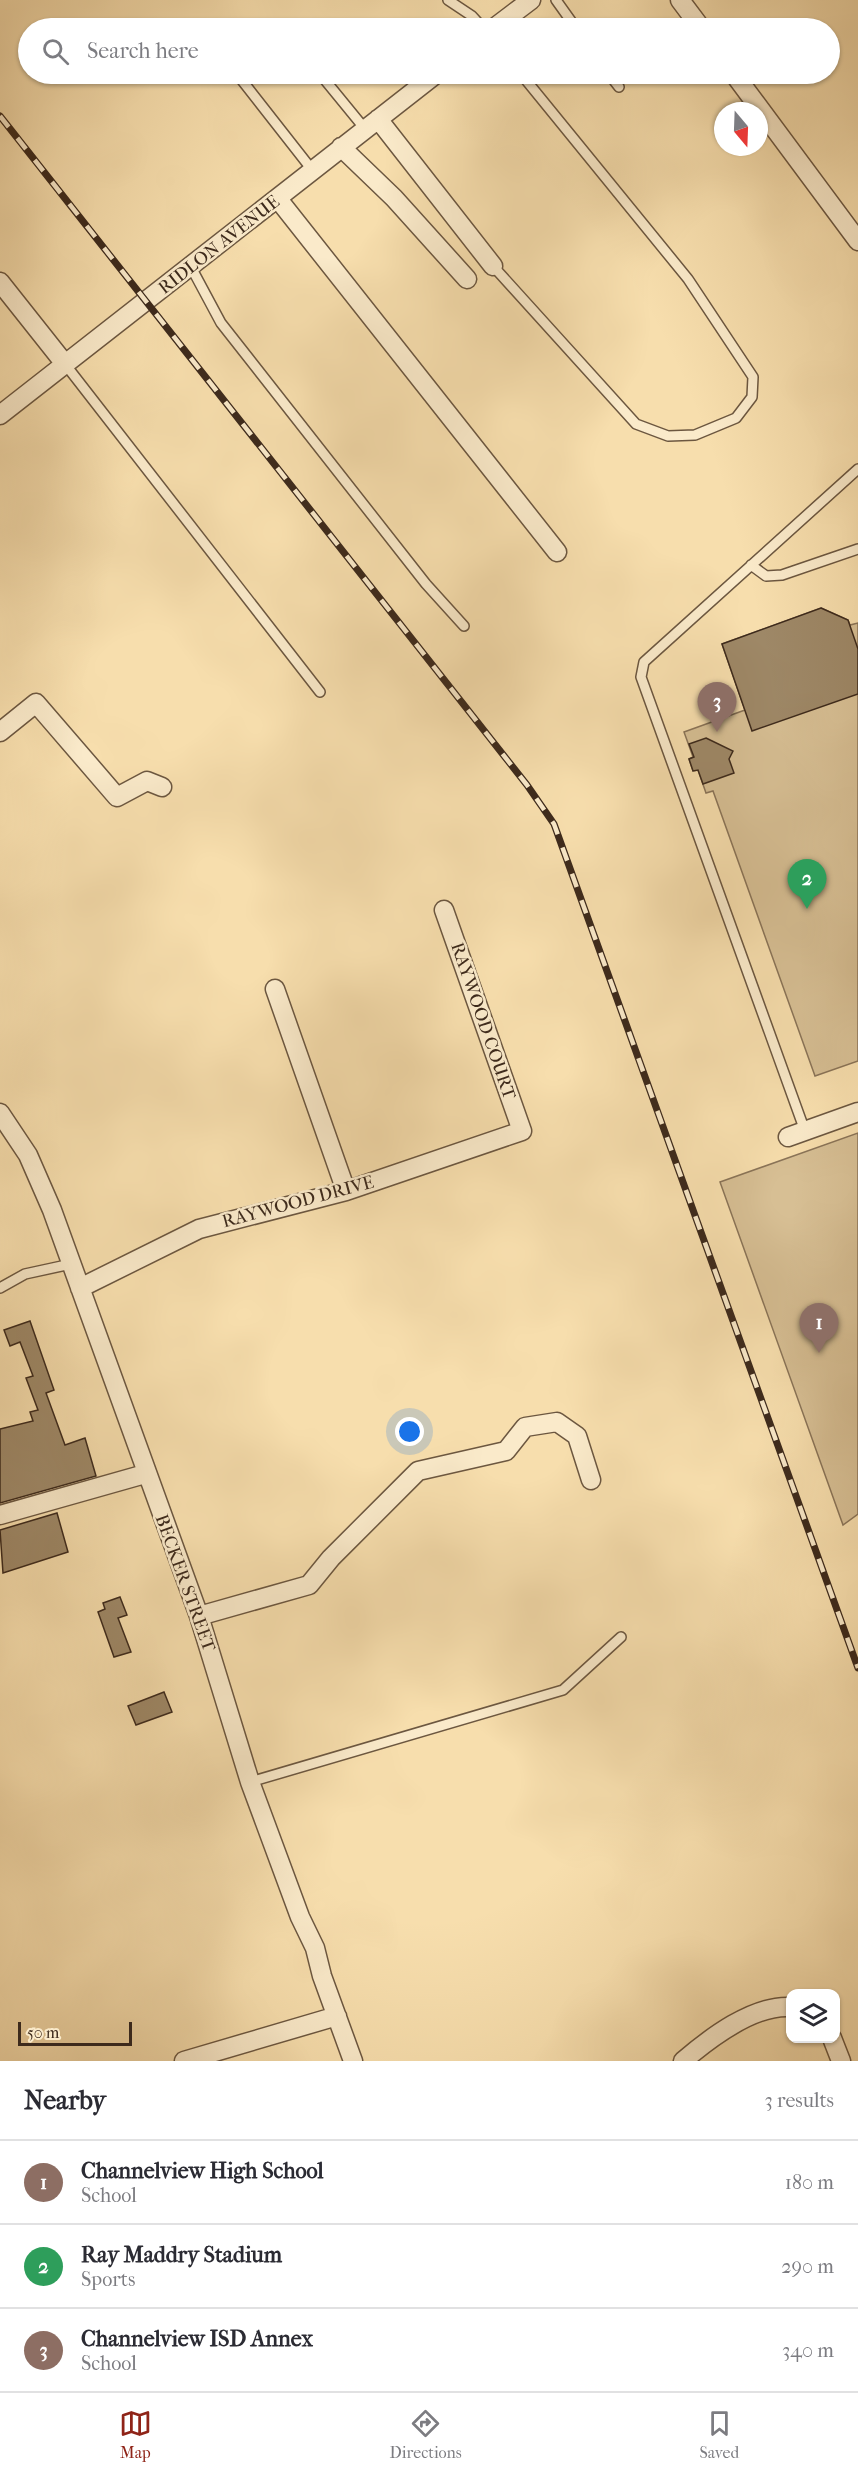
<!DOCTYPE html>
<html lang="en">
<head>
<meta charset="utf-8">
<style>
  :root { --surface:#fff; --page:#f7f7f7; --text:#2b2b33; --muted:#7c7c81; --line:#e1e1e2; --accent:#8f2418 }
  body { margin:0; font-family:"IM FELL French Canon",serif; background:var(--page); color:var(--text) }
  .controls { position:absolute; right:18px; bottom:18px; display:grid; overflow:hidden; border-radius:12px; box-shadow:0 2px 4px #0004 }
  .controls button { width:54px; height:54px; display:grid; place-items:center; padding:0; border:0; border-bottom:2px solid var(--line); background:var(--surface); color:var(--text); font:30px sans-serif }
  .compass { position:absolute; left:714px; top:102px; width:54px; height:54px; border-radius:50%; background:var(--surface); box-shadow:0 2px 4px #0004; rotate:161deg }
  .scale { position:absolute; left:18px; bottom:15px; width:114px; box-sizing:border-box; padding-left:6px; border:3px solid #3d2a1c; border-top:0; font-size:16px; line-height:21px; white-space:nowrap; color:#3d2a1c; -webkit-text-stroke:4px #faeaca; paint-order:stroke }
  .you { position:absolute; left:410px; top:1432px; width:21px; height:21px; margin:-15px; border:4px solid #fff; border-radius:50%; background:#1a73e8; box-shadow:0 0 0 9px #1a73e833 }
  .badge { display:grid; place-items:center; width:39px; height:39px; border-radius:50%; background:var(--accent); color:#fff; font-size:20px; font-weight:700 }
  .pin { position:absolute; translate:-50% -50px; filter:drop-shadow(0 2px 3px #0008) }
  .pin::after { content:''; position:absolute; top:32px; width:21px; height:18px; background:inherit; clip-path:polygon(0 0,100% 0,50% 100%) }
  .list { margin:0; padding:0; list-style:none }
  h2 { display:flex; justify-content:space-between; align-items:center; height:78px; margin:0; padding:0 24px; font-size:26px }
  h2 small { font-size:20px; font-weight:400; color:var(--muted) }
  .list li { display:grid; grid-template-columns:39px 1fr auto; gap:18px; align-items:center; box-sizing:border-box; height:84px; padding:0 24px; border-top:2px solid var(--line) }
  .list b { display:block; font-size:22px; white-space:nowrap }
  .list p { margin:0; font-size:20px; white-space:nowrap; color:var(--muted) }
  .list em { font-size:20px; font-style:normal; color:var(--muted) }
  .icon { flex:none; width:33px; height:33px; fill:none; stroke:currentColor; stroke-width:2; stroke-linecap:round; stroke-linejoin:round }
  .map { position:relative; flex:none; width:858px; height:2061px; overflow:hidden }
  .search { position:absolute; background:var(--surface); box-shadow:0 2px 4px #0004; left:18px; right:18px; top:18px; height:66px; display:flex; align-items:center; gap:15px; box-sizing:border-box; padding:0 21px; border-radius:33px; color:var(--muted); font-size:22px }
  .sheet { height:330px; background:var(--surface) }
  nav { display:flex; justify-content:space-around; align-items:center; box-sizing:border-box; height:84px; border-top:2px solid var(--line); background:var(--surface); font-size:16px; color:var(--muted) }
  nav a { display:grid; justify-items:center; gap:3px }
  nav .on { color:var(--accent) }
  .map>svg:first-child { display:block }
  .green { fill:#d7bf94; stroke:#8a7458; stroke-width:1.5 }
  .building { fill:#9e8867; stroke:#3d2a1c; stroke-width:1.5 }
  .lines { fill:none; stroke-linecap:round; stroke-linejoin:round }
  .service-casing { stroke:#6c5740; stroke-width:12 }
  .minor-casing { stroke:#6c5740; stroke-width:21 }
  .service { stroke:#faeaca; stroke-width:9 }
  .minor { stroke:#faeaca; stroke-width:18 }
  .rail-casing { stroke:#3d2a1c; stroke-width:7 }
  .rail { stroke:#faeaca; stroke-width:4.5; stroke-dasharray:14; stroke-linecap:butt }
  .labels { text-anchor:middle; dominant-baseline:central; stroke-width:5; stroke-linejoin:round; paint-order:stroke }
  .street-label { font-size:18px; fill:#3d2a1c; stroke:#faeaca }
</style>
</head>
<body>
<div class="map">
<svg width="858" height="2061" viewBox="0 0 858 2061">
  <rect width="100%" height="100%" fill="#f7dead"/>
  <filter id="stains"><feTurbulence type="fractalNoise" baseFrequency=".00333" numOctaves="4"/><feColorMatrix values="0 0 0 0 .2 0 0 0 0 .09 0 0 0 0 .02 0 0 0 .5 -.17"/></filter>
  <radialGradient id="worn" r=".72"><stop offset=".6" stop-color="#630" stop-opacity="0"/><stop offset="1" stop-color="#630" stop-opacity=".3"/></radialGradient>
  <path class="green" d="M821 608 848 620 850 625 858 623V1061L815 1076 713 791 706 793 698 770 693 771 689 759 693 757 684 732 745 710 722 644Z
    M858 1133V1514L843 1525 720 1182Z"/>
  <path class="building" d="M821 608 848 620 858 649V694L752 731 722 644Z
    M706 738 733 751 729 759 734 773 703 784 698 770 693 771 689 759 694 757 689 744Z
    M30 1321 54 1390 46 1393 65 1445 85 1438 96 1476 0 1503V1429L33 1421 30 1412 38 1410 26 1378 33 1376 20 1342 10 1346 4 1330Z
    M57 1513 68 1552 3 1573 0 1530Z
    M120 1597 127 1615 118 1618 131 1652 114 1657 98 1612 105 1609 103 1603Z
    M164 1692 172 1712 136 1725 128 1706Z"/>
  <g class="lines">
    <defs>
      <path id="service" d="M448 0 472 16 483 28
        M556 0 576 28
        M237 74 313 171
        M320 74 365 129
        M609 74 619 87
        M493 266 636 424 668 436 695 435 736 418 752 397 753 377 688 279 521 74
        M191 267 221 323 426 584 464 626
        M65 364 320 692
        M751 565 766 576 782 575 858 549
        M805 1131 641 677 644 662 858 469
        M0 1288 25 1274 71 1264
        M250 1782 563 1690 621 1637"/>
      <path id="minor" d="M680 0 701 28
        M494 28 531 0
        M734 74 858 241
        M378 119 493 266
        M341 147 394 198 467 279
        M278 199 557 552
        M0 282 65 364
        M0 415 436 74
        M0 732 36 703 117 797 147 781 162 787
        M275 989 346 1191
        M0 1113 28 1155 52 1210 199 1616 250 1782 300 1917 315 1948 322 1976 353 2061
        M788 1137 858 1112
        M80 1288 199 1229 346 1191 522 1131 444 910
        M0 1515 145 1474
        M199 1616 309 1585 331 1558 418 1471 506 1451 525 1427 557 1422 577 1436 591 1480
        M832 2038 841 2061
        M184 2061 337 2016
        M683 2061C710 2038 753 2005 790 2007"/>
    </defs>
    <use href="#service" class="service-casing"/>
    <use href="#minor" class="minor-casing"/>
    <use href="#service" class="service"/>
    <use href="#minor" class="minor"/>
    <defs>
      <path id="rail" d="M0 116 527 785 554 824 858 1668"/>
    </defs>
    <use href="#rail" class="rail-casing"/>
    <use href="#rail" class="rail"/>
  </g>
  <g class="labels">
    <g class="street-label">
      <text transform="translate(219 245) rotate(-38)">RIDLON AVENUE</text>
      <text transform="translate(483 1021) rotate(71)">RAYWOOD COURT</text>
      <text transform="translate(298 1202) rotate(-15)">RAYWOOD DRIVE</text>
      <text transform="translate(185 1583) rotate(70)">BECKER STREET</text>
    </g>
  </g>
  <rect width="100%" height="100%" filter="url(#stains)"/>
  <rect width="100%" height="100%" fill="url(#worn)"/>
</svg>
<div class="controls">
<button><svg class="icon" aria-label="layers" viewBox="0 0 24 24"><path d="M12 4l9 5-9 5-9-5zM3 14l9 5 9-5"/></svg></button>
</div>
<svg class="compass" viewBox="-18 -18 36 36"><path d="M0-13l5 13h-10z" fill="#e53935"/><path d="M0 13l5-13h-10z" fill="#7c7c81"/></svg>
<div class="scale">50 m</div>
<div class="you"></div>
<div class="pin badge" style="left:819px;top:1353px;background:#8d6e63">1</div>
<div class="pin badge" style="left:807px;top:909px;background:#2e9e5b">2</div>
<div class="pin badge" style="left:717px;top:732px;background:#8d6e63">3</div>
<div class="search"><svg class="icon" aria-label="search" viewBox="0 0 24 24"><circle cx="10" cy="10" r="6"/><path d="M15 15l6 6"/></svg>Search here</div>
</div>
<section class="sheet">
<h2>Nearby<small>3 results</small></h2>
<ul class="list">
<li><span class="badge" style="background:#8d6e63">1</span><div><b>Channelview High School</b><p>School</p></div><em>180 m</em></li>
<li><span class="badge" style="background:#2e9e5b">2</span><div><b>Ray Maddry Stadium</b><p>Sports</p></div><em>290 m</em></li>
<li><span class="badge" style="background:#8d6e63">3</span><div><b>Channelview ISD Annex</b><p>School</p></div><em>340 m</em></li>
</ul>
</section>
<nav>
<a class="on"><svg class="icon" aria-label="map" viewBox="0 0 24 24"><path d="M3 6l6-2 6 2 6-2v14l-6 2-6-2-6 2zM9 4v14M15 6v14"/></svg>Map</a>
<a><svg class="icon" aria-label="directions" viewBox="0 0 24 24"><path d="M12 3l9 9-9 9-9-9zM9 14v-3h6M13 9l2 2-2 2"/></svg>Directions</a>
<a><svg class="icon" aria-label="saved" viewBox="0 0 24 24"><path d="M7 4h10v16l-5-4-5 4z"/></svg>Saved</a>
</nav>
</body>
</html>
